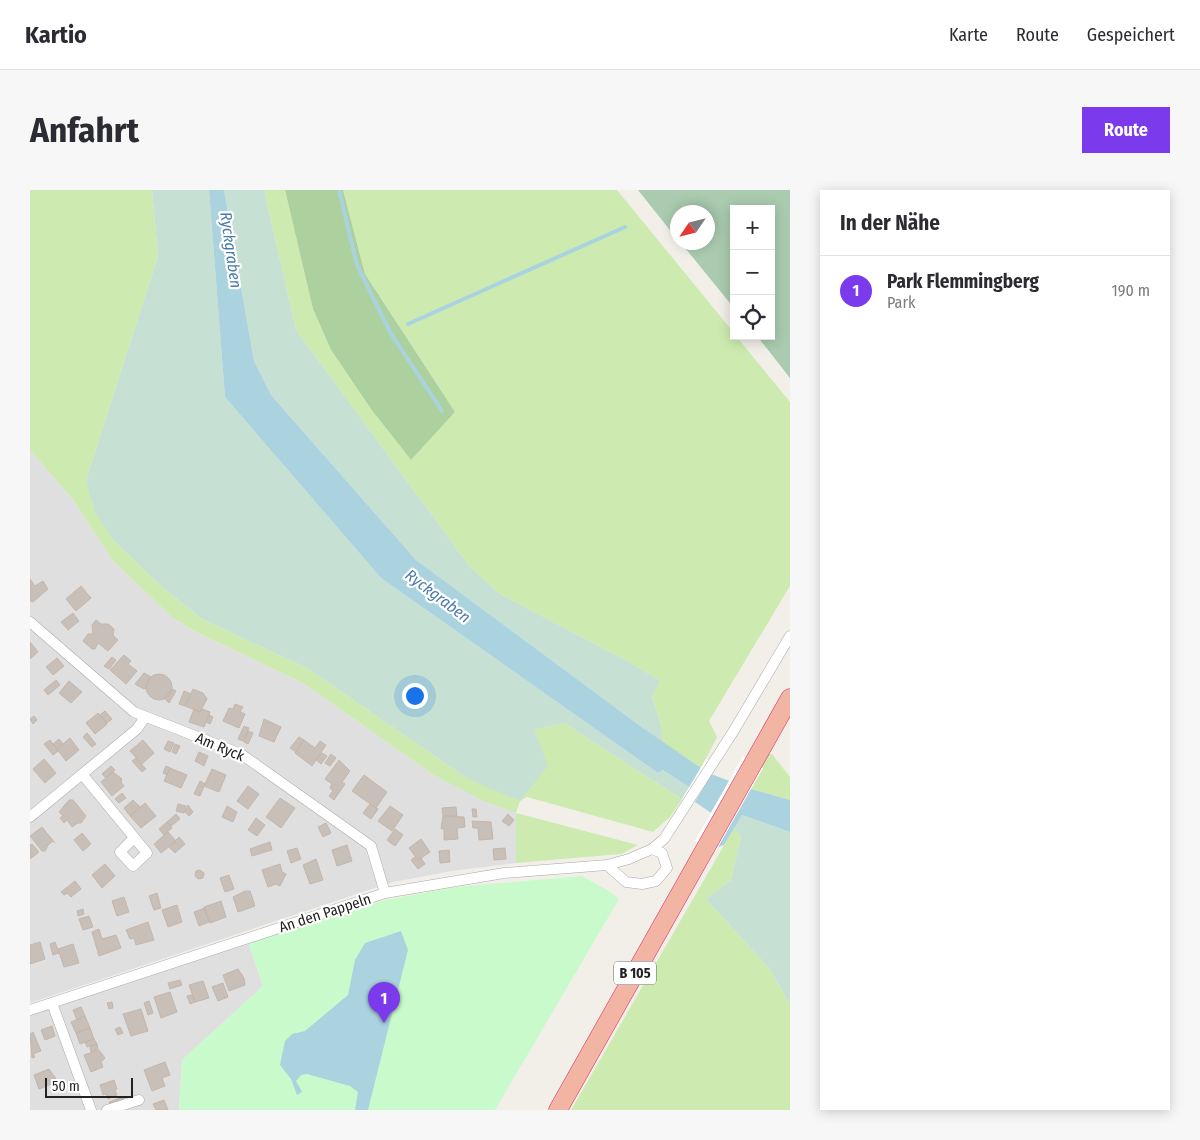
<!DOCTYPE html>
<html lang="de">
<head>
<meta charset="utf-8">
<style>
  :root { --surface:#fff; --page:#f7f7f7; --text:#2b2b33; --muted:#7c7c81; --line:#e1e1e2; --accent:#7c3aed }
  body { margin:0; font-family:"Fira Sans Condensed",sans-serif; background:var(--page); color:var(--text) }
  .controls { position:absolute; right:15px; top:15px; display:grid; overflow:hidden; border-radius:0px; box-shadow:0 2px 12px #0003 }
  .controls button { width:45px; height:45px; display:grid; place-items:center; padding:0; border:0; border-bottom:1px solid var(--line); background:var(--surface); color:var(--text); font:25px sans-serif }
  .compass { position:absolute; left:640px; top:15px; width:45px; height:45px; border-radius:50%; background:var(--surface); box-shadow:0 2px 12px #0003; rotate:235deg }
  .scale { position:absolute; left:15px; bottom:12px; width:88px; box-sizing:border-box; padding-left:5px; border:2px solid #222; border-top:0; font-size:14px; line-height:18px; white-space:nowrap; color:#222; -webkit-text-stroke:4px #fff; paint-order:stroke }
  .you { position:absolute; left:384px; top:505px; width:18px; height:18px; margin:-12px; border:4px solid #fff; border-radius:50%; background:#1a73e8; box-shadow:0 0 0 8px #1a73e833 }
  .badge { display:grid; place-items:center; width:32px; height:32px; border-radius:50%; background:var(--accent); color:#fff; font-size:16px; font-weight:700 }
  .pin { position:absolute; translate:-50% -41px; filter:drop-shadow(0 1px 2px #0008) }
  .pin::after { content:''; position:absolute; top:26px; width:18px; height:15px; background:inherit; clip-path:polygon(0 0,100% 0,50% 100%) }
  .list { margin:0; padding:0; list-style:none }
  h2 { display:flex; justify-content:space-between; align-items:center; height:65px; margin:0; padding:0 20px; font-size:21px }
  h2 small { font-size:16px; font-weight:400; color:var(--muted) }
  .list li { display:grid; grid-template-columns:32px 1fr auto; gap:15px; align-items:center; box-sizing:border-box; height:70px; padding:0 20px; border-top:1px solid var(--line) }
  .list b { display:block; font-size:19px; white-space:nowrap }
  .list p { margin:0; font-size:16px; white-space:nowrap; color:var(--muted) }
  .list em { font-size:16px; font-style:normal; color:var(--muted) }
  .icon { flex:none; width:28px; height:28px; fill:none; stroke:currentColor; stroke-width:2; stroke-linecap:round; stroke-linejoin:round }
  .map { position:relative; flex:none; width:760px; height:920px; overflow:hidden; border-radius:0px }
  header { display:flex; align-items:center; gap:30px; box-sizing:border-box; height:70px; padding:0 25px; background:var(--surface); border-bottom:1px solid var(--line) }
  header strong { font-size:24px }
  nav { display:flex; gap:28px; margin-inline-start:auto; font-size:18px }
  .intro { display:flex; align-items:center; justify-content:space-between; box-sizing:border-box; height:120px; padding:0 30px }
  h1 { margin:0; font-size:35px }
  .button { padding:12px 22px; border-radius:0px; background:var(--accent); color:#fff; font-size:18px; font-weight:700 }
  main { display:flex; gap:30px; padding:0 30px }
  aside { flex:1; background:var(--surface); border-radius:0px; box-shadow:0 2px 12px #0003 }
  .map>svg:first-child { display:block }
  .residential { fill:#e0dfdf }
  .grass { fill:#cdebb0 }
  .forest { fill:#add19e }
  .wetland { fill:#c6e0d4 }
  .cemetery { fill:#aacbaf }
  .park { fill:#c8facc }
  .water { fill:#aad3df }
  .pier { fill:#fff }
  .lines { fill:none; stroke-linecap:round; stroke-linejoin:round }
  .stream { stroke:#aad3df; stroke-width:4 }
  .building { fill:#c7bfb8; stroke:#c4b6ab }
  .minor-casing { stroke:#a9a9a9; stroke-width:11 }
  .trunk-casing { stroke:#dc2a67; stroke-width:19 }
  .minor { stroke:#fff; stroke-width:10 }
  .trunk { stroke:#f2b4a3; stroke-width:18 }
  .labels { text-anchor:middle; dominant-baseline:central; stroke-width:4.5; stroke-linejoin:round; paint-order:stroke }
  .shield { fill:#fff; stroke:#646464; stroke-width:1 }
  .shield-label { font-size:14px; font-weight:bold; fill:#222 }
  .street-label { font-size:15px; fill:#222; stroke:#fff }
  .water-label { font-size:16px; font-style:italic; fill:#4a7aab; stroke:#fff }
</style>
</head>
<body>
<header>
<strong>Kartio</strong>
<nav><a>Karte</a><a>Route</a><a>Gespeichert</a></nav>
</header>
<div class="intro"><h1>Anfahrt</h1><a class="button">Route</a></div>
<main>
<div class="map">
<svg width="760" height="920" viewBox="0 0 760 920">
  <rect width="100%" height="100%" fill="#f2efe9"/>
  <path class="residential" d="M0 260 44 311 83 371 142 427 166 442 273 493 405 586 453 611 486 623V673L422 681 363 692 0 813Z
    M218 752 233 796 152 870 149 920H0V824Z"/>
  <path class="grass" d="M0 0H122L128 66 56 290 84 351 130 395 172 429 277 478 438 589 504 540 534 533 652 609 640 627 623 642 497 607 490 611 486 623 608 655 591 664 486 673V623L453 611 405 586 273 493 166 442 142 427 83 371 44 311 0 260Z
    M234 0H255L283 119 301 160 341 219 381 270 425 222 335 84 313 0H587L704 143V146H706L760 212V396L679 531 687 547 671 578 632 552V539L622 507 630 491 601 473 470 404 440 377 266 140Z
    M737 564H742L760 587V610L721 599 733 578 729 575Z
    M704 638 711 647 701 690 676 709 739 778 760 814V920H541Z"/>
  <path class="forest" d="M255 0H313L335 84 425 222 381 270 341 219 301 160 283 119Z"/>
  <path class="wetland" d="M122 0H179L195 207 351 388 628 583 633 580 659 597 652 609 534 533 504 540 518 576 490 611 438 589 277 478 172 429 130 395 84 351 65 322 56 290 128 66Z
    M194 0H234L266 140 440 377 470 404 601 473 630 491 622 507 632 539V552L386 370 241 205 224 171Z
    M712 625 760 642V814L739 778 676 709 701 690 711 647 704 638Z"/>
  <path class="cemetery" d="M608 0H760V188L727 146H741V19H704V118L651 53 678 52V22H648L647 49Z"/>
  <path class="park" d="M552 686 579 701 589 709 465 920H149L152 870 233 796 218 752 355 710 426 697Z"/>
  <path class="water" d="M179 0H194L224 171 241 205 386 370 613 538 671 578 681 584 721 599 760 610V642L712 625 694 655 688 657 700 636 655 605 659 597 633 580 628 583 351 388 195 207Z
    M371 741 378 760 338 920H325L328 902 320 896 277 884 271 885 266 891 272 902 267 905 261 889 250 875 255 851 262 844 275 841 318 805 325 770 335 753Z"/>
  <path class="pier" d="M713 566 733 578 685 662 665 651Z
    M676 569 687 575 663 615 652 609Z"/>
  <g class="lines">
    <path class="stream" d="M309 0 327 75 360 142 412 221
      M378 134 595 37"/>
  </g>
  <path class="building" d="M0 389 5 396 13 391 18 399 3 412 0 411Z
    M51 396 61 408 46 421 36 409Z
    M43 423 49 431 38 440 31 432Z
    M66 430 71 434H78L84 439 83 445 88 450 78 461 68 453 65 459H62L53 451 58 444H63L62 435Z
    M0 452 8 462 0 469Z
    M94 465 101 471 98 474 107 481 96 494 80 480Z
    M82 467 86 470 79 479 74 476Z
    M27 468 34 476 23 485 16 477Z
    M114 483 121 487 116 495 117 498 114 499 105 494Z
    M116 497a13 13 0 1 1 26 0a13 13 0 1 1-26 0Z
    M26 490 30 495 18 505 14 500Z
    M39 491 52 502 41 513 29 503Z
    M142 499 146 501 139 513 134 508Z
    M163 499 173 503 177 509 170 522 155 516Z
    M154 501 161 504 155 516 149 514Z
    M205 514 213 517 210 522 215 524 209 538 193 531 199 518 203 519Z
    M164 519 170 522 172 519 180 522 174 537 159 532Z
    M75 521 82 529 77 533 70 525Z
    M68 523 77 534 65 544 56 533Z
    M179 525 183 527 180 534 176 532Z
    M4 526 7 530 3 534 0 529Z
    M234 529 251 537 244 552 229 546Z
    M214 536 219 538 213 551 208 549Z
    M218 541 223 543 218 554 214 552Z
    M57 543 66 554 62 557 53 547Z
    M269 547 274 550 266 562 260 558Z
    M40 548 49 560 36 571 27 559Z
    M29 549 33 554 27 558 23 554Z
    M20 550 28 561 23 565 14 554Z
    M113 550 124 563 112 574 100 561Z
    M274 550 285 558 290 551 296 555 282 576 265 563Z
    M138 551 144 553 140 562 134 559Z
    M145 554 150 556 146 564 142 562Z
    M169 562 178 566 174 576 165 571Z
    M292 563 297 566 291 574 286 570Z
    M301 564 306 568 300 576 295 573Z
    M106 568 116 579 112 582 102 571Z
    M14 569 26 583 15 593 3 579Z
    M309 570 320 581 312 592 315 594 304 610 299 606 303 601 300 598 302 594 295 589Z
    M81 576 85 580 76 588 72 584Z
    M136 576 140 578 137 585 133 583Z
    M140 578 157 585 151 598 134 591Z
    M182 579 196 585 189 602 174 596Z
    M83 582 92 589 91 592 94 596 82 606 71 592Z
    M334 585 357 602 346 618 322 601Z
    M170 591 175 594 170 606 164 604Z
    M218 596 229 604 218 619 207 611Z
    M92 603 96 608 89 613 85 609Z
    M250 608 265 618 251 638 236 627Z
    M39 610H43L56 626 51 633H48L42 637 37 630 34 633 30 628 33 626 29 622Z
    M103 610 110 617 100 626 94 618Z
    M115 613 126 626 111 638 100 626Z
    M148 614 156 616 154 623 146 621Z
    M340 614 348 619 341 629 333 623Z
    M158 615 163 622 159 626 155 622Z
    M197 616 207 622 203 632 192 627Z
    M360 616 373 625 362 641 348 631Z
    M426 617 427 626H413L412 618Z
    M442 619H446L447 627H443Z
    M146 624 150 629 141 636 137 632Z
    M478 624 484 630 479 636 472 631Z
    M413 626 434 627 435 637 427 638 428 649 414 650V638L411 639Z
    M226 628 235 635 227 646 218 640Z
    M442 631 461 632 463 649 449 650 448 638H443Z
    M137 632 142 638 134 645 129 639Z
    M296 633 301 643 293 647 288 637Z
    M12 637 25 653 23 651 18 655 15 661H12L0 646Z
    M365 639 373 645 365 656 357 650Z
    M138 642 146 651 131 663 124 654Z
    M52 643 61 654 53 661 44 650Z
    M149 647 155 654 145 663 139 657Z
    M391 649 400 662 388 670 379 658Z
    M240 652 242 660 222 666 220 659Z
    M2 654 9 662 0 669V655Z
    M317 655 322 671 307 676 302 660Z
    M267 658 271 669 261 673 257 661Z
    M475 658 476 669 464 670 463 659Z
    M419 660 420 672 410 673 409 661Z
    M385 667 388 670 391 668 395 674 388 679 381 670Z
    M286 669 293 690 280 694 273 675Z
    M75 674 85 686 72 698 62 685Z
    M250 674 252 682 256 684 250 696 246 694 238 697 232 680Z
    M170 680 174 683 173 688 168 689 165 686 166 681Z
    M199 685 204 699 195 702 190 688Z
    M45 691 51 699 41 707 37 703 34 705 31 702Z
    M215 701H220L225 716 208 722 203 707Z
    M127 703 131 718 124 720 119 706Z
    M94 707 99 722 87 726 82 711Z
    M191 711 196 727 180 733 174 717Z
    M147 715 152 732 138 737 132 720Z
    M175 718 179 732 169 736 164 722Z
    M53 719 54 724 48 726 47 721Z
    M59 726 63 737 53 740 49 729Z
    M118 732 124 750 106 755 104 748 100 749 96 740Z
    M69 739 72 749 86 745 91 758 69 766 62 742Z
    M10 752 15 769 0 774V755Z
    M25 752 29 763 23 765 20 754Z
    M43 754 49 773 34 777 28 759Z
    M208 779 214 788 215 795 199 801 193 785Z
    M150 790 152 795 140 799 138 793Z
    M173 791 179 808 165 812 159 795Z
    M193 793 198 807 188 811 182 797Z
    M140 802 147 822 131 828 124 807Z
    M162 805 165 812 160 814 157 806Z
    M119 811 123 823 118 825 114 813Z
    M82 812 83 818 79 819 77 813Z
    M51 817 55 826 47 830 43 820Z
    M111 819 118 841 101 846 93 824Z
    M55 826 60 838 46 843 41 832Z
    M22 836 25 846 15 850 11 840Z
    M90 837 93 843 88 845 85 839Z
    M60 838 64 849 50 854 46 843Z
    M3 842 11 861 3 864 5 867 2 868 0 844Z
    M64 849 67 854 57 857 55 852Z
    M67 854 68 859 61 862 60 857Z
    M69 860 75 868 71 872 73 877 61 882 54 865Z
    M135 872 140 885 132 888 135 896 122 901 114 880Z
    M19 879 26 889 24 893 9 899 4 885Z
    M84 890 87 899 85 900 87 905 78 909 76 904 73 905 70 895Z
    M93 907 95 911 81 916 79 912Z
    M134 910 138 920H126L123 914Z"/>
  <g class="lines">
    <defs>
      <path id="minor" d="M0 432 104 522 211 564 341 656 355 703
        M52 584 117 663 103 676 90 662 104 648
        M0 627 107 539 115 527
        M577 675 596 692 612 694 626 691 637 678 632 663 622 659
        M22 813 61 920
        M0 820 355 703 474 683 577 675 599 669 622 659 634 649 703 542 760 446
        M77 920 109 910"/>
      <path id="trunk" d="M528 920 760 508"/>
    </defs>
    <use href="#minor" class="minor-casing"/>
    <use href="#trunk" class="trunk-casing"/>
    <use href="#minor" class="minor"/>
    <use href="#trunk" class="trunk"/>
  </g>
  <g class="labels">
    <rect class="shield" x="584" y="771.5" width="42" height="23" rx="4"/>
    <g class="shield-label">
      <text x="605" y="783">B 105</text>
    </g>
    <g class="street-label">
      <text transform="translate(190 557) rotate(23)">Am Ryck</text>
      <text transform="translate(295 723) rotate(-18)">An den Pappeln</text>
    </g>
    <g class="water-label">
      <text transform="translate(201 60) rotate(82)">Ryckgraben</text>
      <text transform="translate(408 406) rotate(37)">Ryckgraben</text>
    </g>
  </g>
</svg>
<div class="controls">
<button>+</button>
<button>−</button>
<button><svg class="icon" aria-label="locate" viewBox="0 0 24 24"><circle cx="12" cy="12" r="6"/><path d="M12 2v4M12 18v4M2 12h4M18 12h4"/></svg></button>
</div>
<svg class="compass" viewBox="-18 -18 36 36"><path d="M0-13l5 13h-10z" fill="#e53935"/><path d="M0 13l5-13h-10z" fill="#7c7c81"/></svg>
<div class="scale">50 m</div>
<div class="you"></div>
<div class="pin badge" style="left:354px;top:833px">1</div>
</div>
<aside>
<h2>In der Nähe<small></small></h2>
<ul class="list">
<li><span class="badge">1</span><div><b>Park Flemmingberg</b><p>Park</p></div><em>190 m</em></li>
</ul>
</aside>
</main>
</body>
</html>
